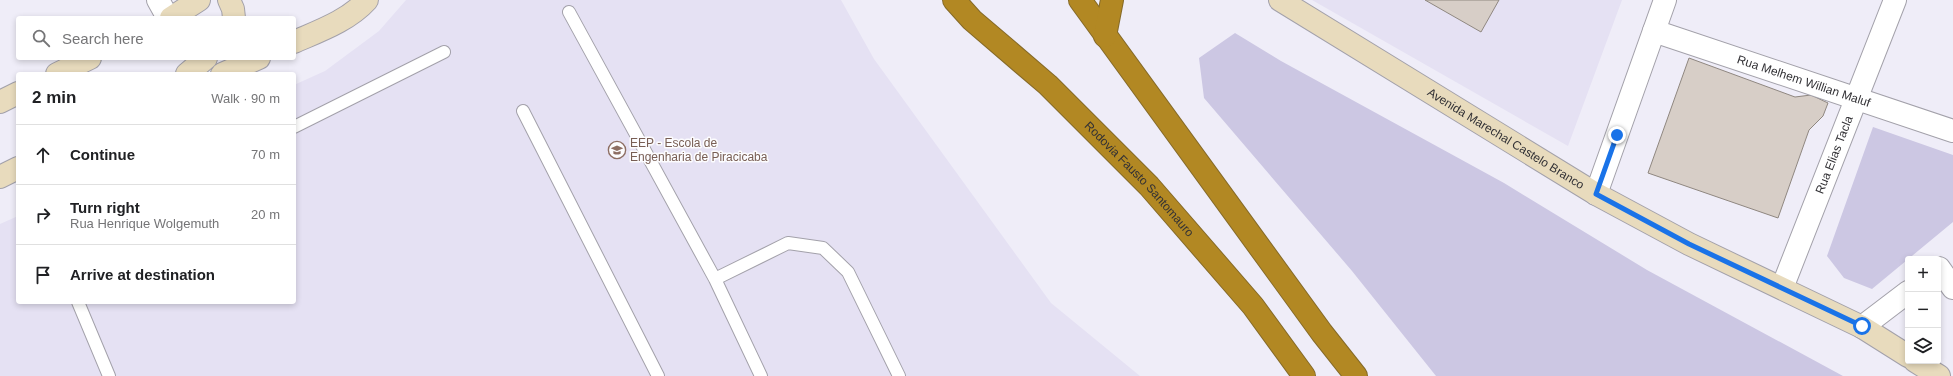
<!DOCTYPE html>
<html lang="en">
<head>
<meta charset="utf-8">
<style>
  :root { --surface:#fff; --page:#f2f2f2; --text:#202124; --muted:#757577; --line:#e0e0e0 }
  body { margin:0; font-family:Arial,sans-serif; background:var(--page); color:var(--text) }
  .controls { position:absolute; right:12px; bottom:12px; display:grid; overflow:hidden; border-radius:4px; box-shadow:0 2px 6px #0003 }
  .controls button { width:36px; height:36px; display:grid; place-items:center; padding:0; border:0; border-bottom:1px solid var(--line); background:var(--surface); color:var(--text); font:20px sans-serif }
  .stop { position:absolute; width:12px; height:12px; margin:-9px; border:3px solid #1a73e8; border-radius:50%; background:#fff }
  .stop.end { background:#1a73e8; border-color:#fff; box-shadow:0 1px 4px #0008 }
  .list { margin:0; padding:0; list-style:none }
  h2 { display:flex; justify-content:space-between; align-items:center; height:52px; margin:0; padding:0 16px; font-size:17px }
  h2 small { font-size:13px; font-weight:400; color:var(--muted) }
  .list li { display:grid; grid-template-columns:26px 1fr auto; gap:12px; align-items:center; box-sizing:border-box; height:60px; padding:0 16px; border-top:1px solid var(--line) }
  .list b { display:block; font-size:15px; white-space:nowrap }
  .list p { margin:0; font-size:13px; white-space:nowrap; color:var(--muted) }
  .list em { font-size:13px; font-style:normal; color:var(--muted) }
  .icon { flex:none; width:22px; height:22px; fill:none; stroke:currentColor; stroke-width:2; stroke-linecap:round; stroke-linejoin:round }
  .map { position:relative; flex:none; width:1953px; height:376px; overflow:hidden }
  .search { position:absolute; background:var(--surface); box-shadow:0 2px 6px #0003; left:16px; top:16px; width:280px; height:44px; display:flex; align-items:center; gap:10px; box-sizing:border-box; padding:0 14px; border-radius:4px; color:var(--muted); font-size:15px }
  .panel { position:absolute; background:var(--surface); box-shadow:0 2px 6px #0003; left:16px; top:72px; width:280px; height:232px; border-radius:4px }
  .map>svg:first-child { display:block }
  .built { fill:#e5e1f3 }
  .green { fill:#ccc7e3 }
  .building { fill:#d7cec7; stroke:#8f8780 }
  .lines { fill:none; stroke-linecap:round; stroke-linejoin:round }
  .lane-casing { stroke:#a3a1aa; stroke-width:14 }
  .street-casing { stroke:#a3a1aa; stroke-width:24 }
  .secondary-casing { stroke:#a3a1aa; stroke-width:24 }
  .highway-casing { stroke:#856a29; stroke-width:24 }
  .lane { stroke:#fff; stroke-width:12 }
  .street { stroke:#fff; stroke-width:22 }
  .secondary { stroke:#e8dbbd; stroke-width:22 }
  .highway { stroke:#b28823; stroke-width:22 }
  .route { stroke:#1a73e8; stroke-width:5 }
  .labels { text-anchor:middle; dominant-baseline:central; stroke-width:3; stroke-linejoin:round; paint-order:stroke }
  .street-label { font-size:12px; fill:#323135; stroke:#fcfcfe }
  .education-label { font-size:12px; fill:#785e54; stroke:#fcfcfe; text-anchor:start }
</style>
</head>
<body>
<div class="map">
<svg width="1953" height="376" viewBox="0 0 1953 376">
  <rect width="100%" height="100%" fill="#efedf8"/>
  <path class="built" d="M406 0H841L874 59 1051 303 1140 376H0V224L18 216V302H294V85L325 71 379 31Z
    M1312 0H1622L1568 146Z"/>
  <path class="green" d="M1235 33 1281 61 1504 183 1647 270 1843 376H1436L1352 271 1204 98 1199 58Z
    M1873 127 1953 155V222L1872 289 1844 278 1827 256Z"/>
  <path class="building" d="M1425 0H1499L1481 32Z
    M1689 58 1795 97 1811 95 1828 103 1823 116 1809 130 1778 218 1648 173Z"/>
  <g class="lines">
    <defs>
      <path id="lane" d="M569 12 715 279 761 376
        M523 111 658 376
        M294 127 444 52
        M715 279 788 243 823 248 848 272 899 376
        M78 302 109 376"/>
      <g id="street">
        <path d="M158 0 168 18"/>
        <path id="s1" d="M1654 31 1953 131"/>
        <path d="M1596 194 1665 0"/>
        <path d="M1939 268 1953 288"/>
        <path id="s2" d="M1782 288 1895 0"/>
        <path d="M1862 327 1908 292"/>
      </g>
      <g id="secondary">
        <path d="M229 0 233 9 234 18"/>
        <path id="s3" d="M1280 0 1596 194 1689 244 1862 327 1908 356"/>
        <path d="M171 18 199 0"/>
        <path d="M294 42C319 31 348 21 367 0"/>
        <path d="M57 74 90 58"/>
        <path d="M187 74 206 58"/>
        <path d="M222 74 259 58"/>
        <path d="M0 102 18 93"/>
        <path d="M0 177 18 168"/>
        <path d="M1915 361 1939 376"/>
      </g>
      <g id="highway">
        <path id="s4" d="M954 0 972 20 1048 85 1149 186 1253 306 1304 376"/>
        <path d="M1080 0 1322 333 1356 376"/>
        <path d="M1105 36 1112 0"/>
      </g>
    </defs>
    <use href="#lane" class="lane-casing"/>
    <use href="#street" class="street-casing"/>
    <use href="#secondary" class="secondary-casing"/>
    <use href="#highway" class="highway-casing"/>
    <use href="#lane" class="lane"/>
    <use href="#street" class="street"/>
    <use href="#secondary" class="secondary"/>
    <use href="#highway" class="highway"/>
  </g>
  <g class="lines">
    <path class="route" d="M1617 135 1596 194 1689 244 1862 326"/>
  </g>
  <defs>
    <symbol id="university-ring" viewBox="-11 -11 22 22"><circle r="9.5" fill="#fcfcfe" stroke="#8d6e63" stroke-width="1.5"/><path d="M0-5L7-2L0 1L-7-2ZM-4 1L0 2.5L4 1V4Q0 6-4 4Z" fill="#8d6e63"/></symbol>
  </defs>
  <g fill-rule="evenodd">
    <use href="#university-ring" x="607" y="140" width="20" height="20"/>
  </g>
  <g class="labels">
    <g class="street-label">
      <text stroke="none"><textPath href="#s1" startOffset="158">Rua Melhem Willian Maluf</textPath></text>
      <text stroke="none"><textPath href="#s3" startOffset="265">Avenida Marechal Castelo Branco</textPath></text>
      <text stroke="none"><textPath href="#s2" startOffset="143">Rua Elias Tacla</textPath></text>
      <text stroke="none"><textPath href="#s4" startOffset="258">Rodovia Fausto Santomauro</textPath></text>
    </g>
    <g class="education-label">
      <text x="630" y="143">EEP - Escola de<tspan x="630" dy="14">Engenharia de Piracicaba</tspan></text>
    </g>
  </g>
</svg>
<div class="controls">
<button>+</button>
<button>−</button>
<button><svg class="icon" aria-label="layers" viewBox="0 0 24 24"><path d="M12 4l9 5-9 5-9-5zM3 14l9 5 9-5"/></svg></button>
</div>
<div class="stop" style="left:1862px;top:326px"></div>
<div class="stop end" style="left:1617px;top:135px"></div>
<div class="search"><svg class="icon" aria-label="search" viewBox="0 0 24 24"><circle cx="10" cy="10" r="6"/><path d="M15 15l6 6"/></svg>Search here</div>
<section class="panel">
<h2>2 min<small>Walk · 90 m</small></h2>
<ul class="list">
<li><svg class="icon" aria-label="ahead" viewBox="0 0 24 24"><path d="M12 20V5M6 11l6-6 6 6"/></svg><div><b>Continue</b></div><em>70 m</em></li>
<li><svg class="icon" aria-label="right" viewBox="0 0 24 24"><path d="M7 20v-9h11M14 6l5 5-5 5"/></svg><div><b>Turn right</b><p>Rua Henrique Wolgemuth</p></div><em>20 m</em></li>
<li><svg class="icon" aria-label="arrive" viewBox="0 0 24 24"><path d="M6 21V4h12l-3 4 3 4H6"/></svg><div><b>Arrive at destination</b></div></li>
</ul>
</section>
</div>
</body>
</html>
